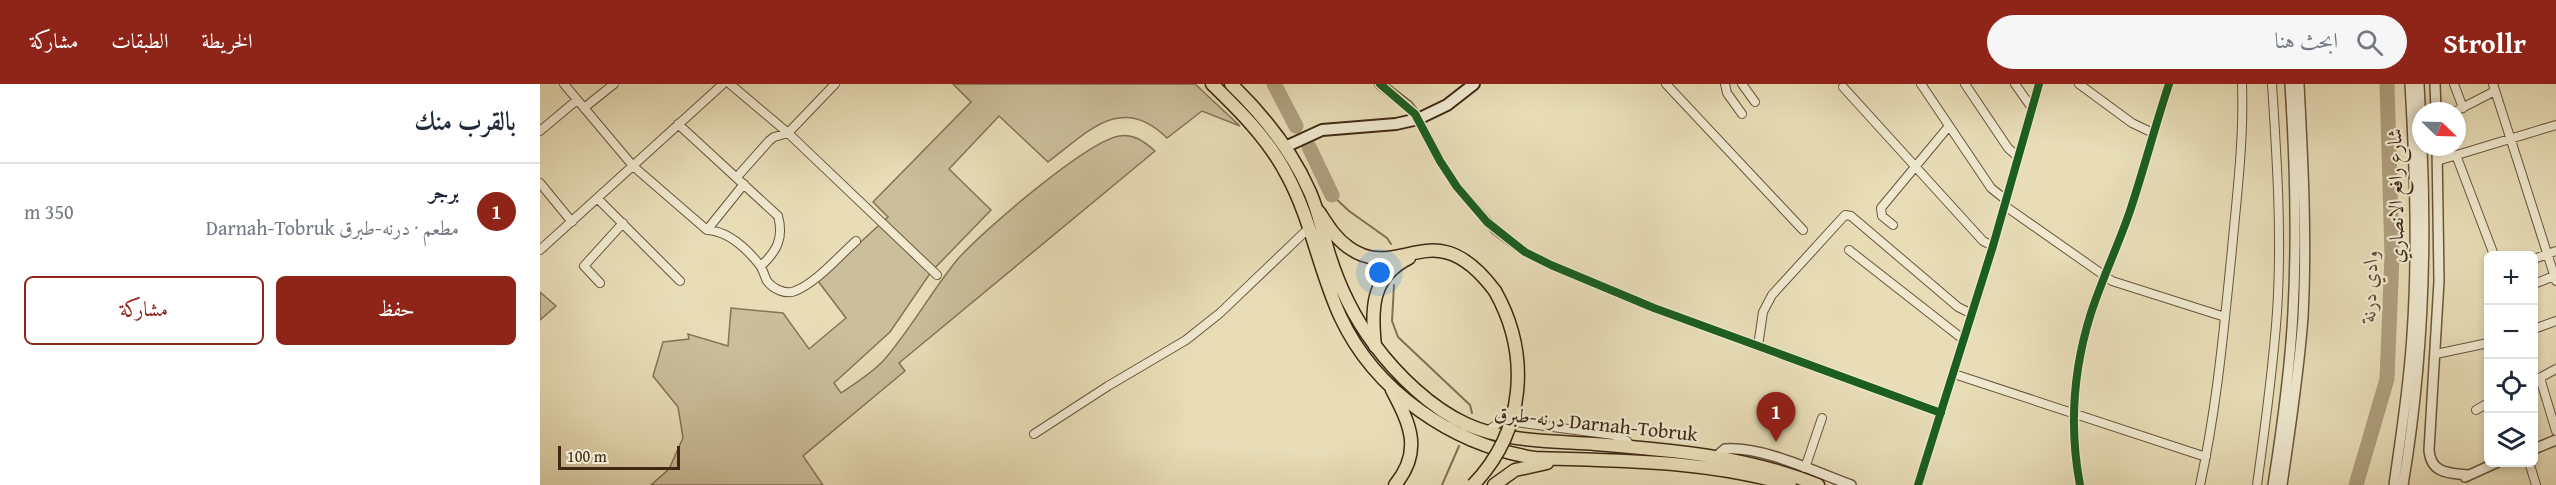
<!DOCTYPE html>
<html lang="ar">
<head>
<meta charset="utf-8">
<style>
  :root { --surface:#fff; --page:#f6f6f7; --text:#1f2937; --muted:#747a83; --line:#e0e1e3; --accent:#8f2418 }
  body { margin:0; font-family:"Gentium Book Plus",Amiri,serif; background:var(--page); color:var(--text); direction:rtl }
  .controls { position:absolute; right:18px; bottom:18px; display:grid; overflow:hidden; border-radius:9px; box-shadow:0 3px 9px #0003 }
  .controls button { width:54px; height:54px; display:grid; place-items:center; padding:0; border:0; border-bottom:2px solid var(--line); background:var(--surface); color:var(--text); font:30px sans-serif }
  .compass { position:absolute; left:1872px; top:18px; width:54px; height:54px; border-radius:50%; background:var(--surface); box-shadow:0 3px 9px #0003; rotate:113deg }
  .scale { position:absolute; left:18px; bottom:15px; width:122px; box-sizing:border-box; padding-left:6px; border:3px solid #3f2813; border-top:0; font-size:16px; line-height:21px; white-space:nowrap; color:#3f2813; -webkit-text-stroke:4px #f0e9d0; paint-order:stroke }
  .you { position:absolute; left:840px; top:189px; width:21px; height:21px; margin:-15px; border:4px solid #fff; border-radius:50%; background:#1a73e8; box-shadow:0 0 0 9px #1a73e833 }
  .badge { display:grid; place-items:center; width:39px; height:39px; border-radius:50%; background:var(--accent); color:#fff; font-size:20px; font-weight:700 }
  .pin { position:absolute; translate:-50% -50px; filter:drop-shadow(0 2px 3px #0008) }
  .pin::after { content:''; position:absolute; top:32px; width:21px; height:18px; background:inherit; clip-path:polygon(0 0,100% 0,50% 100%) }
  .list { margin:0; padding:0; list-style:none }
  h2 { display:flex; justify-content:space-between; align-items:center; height:78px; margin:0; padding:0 24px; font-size:26px }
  h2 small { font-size:20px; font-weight:400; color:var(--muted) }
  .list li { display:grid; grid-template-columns:39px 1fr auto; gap:18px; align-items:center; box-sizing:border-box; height:96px; padding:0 24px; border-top:2px solid var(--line) }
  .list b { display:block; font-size:22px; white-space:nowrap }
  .list p { margin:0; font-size:20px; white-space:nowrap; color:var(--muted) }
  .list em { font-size:20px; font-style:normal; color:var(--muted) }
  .actions { display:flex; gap:12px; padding:18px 24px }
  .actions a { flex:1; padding:14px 0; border:2px solid var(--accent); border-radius:9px; text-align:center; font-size:21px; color:var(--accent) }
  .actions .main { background:var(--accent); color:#fff }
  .icon { flex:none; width:33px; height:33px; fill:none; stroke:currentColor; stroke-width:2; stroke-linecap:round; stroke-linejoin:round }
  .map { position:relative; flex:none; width:2016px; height:401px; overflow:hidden; direction:ltr }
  header { display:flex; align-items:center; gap:36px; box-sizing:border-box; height:84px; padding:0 30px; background:var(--accent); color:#fff }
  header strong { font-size:28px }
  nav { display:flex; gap:33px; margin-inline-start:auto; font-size:21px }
  .search { width:420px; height:54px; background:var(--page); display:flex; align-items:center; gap:15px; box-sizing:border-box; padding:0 21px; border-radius:33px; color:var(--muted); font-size:22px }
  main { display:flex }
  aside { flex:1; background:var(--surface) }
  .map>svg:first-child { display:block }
  .green { fill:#cbbe9b; stroke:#857357; stroke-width:1.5 }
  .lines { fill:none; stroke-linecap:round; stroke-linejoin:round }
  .stream { stroke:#826f54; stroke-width:2 }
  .river { stroke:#af9f7f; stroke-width:15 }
  .minor-casing { stroke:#69553c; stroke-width:10 }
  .tertiary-casing { stroke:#69553c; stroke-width:12 }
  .secondary-casing { stroke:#3f2813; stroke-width:14 }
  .primary-casing { stroke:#3f2813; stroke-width:15 }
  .trunk-casing { stroke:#3f2813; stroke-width:15 }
  .minor { stroke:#f0e9d0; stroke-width:8 }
  .tertiary { stroke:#f0e9d0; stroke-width:9 }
  .secondary { stroke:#f0e9d0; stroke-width:10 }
  .primary { stroke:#e8ddb7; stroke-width:12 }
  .trunk { stroke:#e8ddb7; stroke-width:12 }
  .primary-bridge-casing { stroke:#3f2813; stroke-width:15; stroke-linecap:butt }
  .primary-bridge { stroke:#e8ddb7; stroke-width:12 }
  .cycleway-casing { stroke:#f0e9d0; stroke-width:11 }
  .cycleway { stroke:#1b5e20; stroke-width:8 }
  .labels { text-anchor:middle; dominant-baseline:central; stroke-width:4.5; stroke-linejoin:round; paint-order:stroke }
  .street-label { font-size:20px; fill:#3f2813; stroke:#f0e9d0 }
  .water-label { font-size:21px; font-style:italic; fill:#614c33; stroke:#f0e9d0 }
</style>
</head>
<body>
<header>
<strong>Strollr</strong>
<div class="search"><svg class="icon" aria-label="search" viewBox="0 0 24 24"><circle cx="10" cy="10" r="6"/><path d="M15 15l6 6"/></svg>ابحث هنا</div>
<nav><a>الخريطة</a><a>الطبقات</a><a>مشاركة</a></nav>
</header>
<main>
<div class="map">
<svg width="2016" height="401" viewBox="0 0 2016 401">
  <rect width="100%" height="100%" fill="#e8ddb7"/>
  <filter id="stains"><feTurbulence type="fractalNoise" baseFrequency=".00333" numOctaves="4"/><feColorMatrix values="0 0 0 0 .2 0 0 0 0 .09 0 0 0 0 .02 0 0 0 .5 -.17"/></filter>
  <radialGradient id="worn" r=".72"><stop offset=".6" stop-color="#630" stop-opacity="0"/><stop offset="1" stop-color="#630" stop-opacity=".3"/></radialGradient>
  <path class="green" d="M413 0H655L700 42 662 27 627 54C581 8 547 49 508 78L459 32 409 85 451 126 391 188 350 248 294 299 301 309C316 299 332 289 344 276 371 245 391 208 417 176 440 149 546 58 579 52 593 49 605 58 615 67L359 279 365 287 263 372 283 401H111L129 385 143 354 138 323 113 292 123 258 149 255 148 250 188 262 191 224 243 229 269 265 306 234 278 197 348 133 333 118 431 18Z
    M0 208 16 222 0 236Z"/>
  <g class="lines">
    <path class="stream" d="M792 111 809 127 847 154 851 160
      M854 201 852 237 858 253 930 321 932 329
      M902 401 919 362"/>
    <path class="river" d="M734 0 756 42
      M769 63 792 111
      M1816 401 1847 295 1852 172 1847 0"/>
    <defs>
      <path id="minor" d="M24 0 93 82 167 146C188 147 206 164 219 180 223 185 224 191 227 197 233 205 246 211 255 207 276 199 299 172 316 157
        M190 0 248 49 397 191
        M1126 0 1263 146
        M1185 0 1187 9 1202 30
        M1202 0 1215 18
        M1381 0 1451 104 1466 116
        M1425 0 1468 64 1478 73
        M1475 0 1492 24
        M1539 0 1592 39 1613 49
        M1914 0 1923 24
        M1953 0 2016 197
        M1303 3 1443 157 1453 162
        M44 24 74 0
        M1916 27 1955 7
        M878 35 900 77 917 103 955 146 985 168 1011 181 1114 224 1401 329
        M138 40 238 132C244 154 237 167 221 182
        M0 47 37 16
        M1916 71 1954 171
        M1897 77 2016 41
        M197 93 229 57 234 53 248 49 295 0
        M0 99 32 138
        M58 115 140 197
        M1465 122 1572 197 1685 233
        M1353 141 1342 132 1341 124 1409 42
        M167 146 204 100
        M0 166 183 0
        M1309 166 1424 256
        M1994 175 2016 167
        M60 199 44 182 83 139
        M1994 200 2014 192
        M1994 245 2016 237
        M1218 262 1223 228 1232 211 1305 131 1311 132 1418 223 1432 230
        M1896 270 1948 259
        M1414 290 1666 373
        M2000 294 2016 347
        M1994 297 2016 285
        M1936 326 1948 319
        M946 348 960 338 968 337 1073 351 1087 357 1091 363
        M494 350 568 302 646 256 680 229 770 143
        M1989 378 1996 401
        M1265 384 1282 334
        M1378 401 1453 162 1499 0
        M1540 401C1529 343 1533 286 1551 229 1562 195 1578 162 1590 127 1604 85 1615 42 1629 0
        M1660 401C1677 323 1684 244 1692 165 1697 110 1704 55 1702 0
        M1717 401C1725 344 1733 286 1737 228 1742 152 1737 76 1732 0"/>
      <path id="tertiary" d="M840 0 868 22 878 35
        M1879 0 1881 40
        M1895 0 1896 27
        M1897 63 1899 197 1889 366C1891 390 1909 389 1928 391
        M1994 365 2016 356
        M1177 372 1185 365C1223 362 1275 388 1311 401
        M1925 393 1958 378
        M1733 401C1742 344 1750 287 1753 228 1757 153 1755 76 1750 0
        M1742 401C1750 345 1759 289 1763 233 1767 155 1763 78 1759 0
        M1854 401C1861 351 1869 302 1872 251 1878 168 1875 83 1870 0
        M1863 401C1882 289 1887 176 1882 63"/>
      <path id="secondary" d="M745 63 782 46 856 40 878 35 907 21 934 0"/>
      <path id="primary" d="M779 128C787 140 795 154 808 163 860 201 893 124 955 207
        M835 262C831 225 831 193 869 174"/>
      <path id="trunk" d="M672 0C700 27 729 56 747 91 771 135 779 186 800 232 835 308 913 361 995 374 1082 377 1166 376 1250 401
        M691 0C723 31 751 65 769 106 778 125 782 146 788 167 798 200 813 232 834 260 857 291 891 324 926 340 965 358 1013 357 1055 360 1132 366 1206 372 1278 401
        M852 306C870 340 883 367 855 401
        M954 401 975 386 1007 379"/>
    </defs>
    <use href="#minor" class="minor-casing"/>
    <use href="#tertiary" class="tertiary-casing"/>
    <use href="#secondary" class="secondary-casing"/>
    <use href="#primary" class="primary-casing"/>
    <use href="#trunk" class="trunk-casing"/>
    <use href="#minor" class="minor"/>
    <use href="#tertiary" class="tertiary"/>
    <use href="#secondary" class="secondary"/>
    <use href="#primary" class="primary"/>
    <use href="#trunk" class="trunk"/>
    <defs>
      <path id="primary-bridge" d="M933 401C985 347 991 271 955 207"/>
    </defs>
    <use href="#primary-bridge" class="primary-bridge-casing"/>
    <use href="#primary-bridge" class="primary-bridge"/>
    <defs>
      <path id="cycleway" d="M840 0 875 30 900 77 917 103 947 138 985 168 1011 181 1114 224 1401 329
        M1378 401 1453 162 1499 0
        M1540 401C1529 343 1533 286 1551 229 1562 195 1578 162 1590 127 1604 85 1615 42 1629 0"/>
    </defs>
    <use href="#cycleway" class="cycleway-casing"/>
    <use href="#cycleway" class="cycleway"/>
  </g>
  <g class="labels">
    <g class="street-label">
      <text transform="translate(1855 112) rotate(-91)">شارع رافع الانصاري</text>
      <text transform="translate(1056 339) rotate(6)">درنه-طبرق Darnah-Tobruk</text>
    </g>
    <g class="water-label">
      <text transform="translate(1829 202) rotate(-88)">وادي درنة</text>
    </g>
  </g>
  <rect width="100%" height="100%" filter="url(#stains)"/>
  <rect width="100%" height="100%" fill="url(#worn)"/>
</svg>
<div class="controls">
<button>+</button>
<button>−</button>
<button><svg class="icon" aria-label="locate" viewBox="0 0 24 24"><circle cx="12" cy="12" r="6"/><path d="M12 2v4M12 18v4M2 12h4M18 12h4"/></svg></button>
<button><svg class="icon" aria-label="layers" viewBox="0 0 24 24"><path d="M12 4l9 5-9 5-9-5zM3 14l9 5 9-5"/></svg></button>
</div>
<svg class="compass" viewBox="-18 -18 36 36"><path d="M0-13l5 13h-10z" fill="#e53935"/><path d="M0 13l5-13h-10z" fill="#747a83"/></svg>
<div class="scale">100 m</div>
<div class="you"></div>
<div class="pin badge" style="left:1236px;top:358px">1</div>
</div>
<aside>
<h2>بالقرب منك<small></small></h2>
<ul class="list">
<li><span class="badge">1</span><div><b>برجر</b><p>مطعم · درنه-طبرق Darnah-Tobruk</p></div><em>350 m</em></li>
</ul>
<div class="actions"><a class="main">حفظ</a><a>مشاركة</a></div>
</aside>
</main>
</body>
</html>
